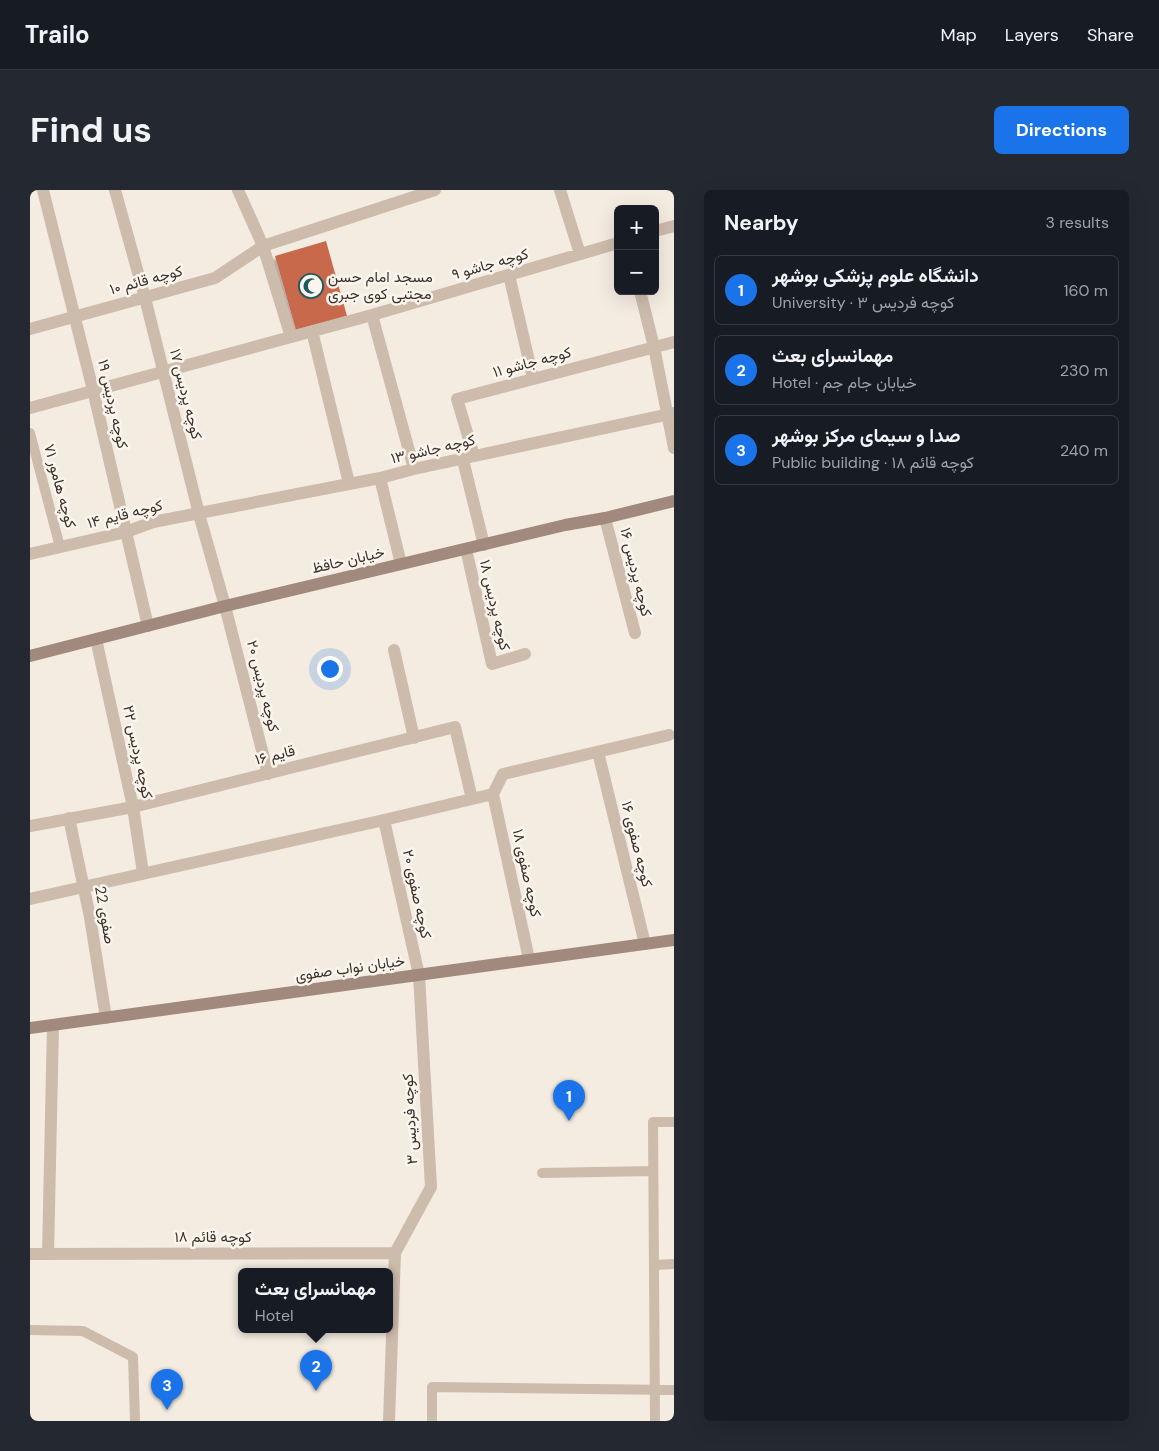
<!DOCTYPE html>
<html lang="en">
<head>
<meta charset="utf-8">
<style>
  :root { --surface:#171b24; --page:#242831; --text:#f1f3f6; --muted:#9ea1a6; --line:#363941; --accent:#1a73e8 }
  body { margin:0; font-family:"DM Sans",Vazirmatn,sans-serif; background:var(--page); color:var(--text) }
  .controls { position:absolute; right:15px; top:15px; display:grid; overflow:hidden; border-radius:8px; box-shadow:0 5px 20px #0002 }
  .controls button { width:45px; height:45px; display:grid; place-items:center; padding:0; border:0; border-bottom:1px solid var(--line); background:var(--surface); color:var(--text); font:25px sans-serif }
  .you { position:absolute; left:299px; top:478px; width:18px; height:18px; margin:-12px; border:4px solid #fff; border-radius:50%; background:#1a73e8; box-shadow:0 0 0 8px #1a73e833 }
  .badge { display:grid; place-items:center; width:32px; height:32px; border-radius:50%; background:var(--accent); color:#fff; font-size:16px; font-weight:700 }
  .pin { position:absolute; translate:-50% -41px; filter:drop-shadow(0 1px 2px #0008) }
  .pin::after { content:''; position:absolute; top:26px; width:18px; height:15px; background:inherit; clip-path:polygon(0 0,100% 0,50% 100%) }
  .popup { position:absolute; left:208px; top:1078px; width:155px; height:65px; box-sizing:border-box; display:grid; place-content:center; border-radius:8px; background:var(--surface); filter:drop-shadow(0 1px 4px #0005); font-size:16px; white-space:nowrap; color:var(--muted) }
  .popup b { font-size:19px; color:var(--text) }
  .popup::after { content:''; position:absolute; left:50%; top:100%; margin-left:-10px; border:10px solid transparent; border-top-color:var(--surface) }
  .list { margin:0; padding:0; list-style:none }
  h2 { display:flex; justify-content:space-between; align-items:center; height:65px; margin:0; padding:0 20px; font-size:21px }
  h2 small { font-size:16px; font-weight:400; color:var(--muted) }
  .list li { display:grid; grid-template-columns:32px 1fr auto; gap:15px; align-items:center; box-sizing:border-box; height:70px; margin:0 10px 10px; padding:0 10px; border:1px solid var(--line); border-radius:8px }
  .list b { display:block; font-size:19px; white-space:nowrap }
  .list p { margin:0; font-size:16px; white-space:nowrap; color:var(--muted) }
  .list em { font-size:16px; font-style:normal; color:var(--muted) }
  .map { position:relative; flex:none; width:644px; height:1231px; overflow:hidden; border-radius:8px }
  header { display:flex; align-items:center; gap:30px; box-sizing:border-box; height:70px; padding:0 25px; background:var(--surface); border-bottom:1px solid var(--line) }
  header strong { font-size:24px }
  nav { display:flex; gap:28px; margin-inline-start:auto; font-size:18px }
  .intro { display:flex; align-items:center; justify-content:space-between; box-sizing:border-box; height:120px; padding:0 30px }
  h1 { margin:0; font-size:35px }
  .button { padding:12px 22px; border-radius:8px; background:var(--accent); color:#fff; font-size:18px; font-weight:700 }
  main { display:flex; gap:30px; padding:0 30px }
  aside { flex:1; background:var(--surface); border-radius:8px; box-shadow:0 5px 20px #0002 }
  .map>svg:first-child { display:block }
  .building { fill:#c8694b; filter:url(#shadow) }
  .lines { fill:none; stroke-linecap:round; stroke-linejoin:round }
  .lane { stroke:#cdbbac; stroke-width:10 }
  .street { stroke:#cdbbac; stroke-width:12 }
  .secondary { stroke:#a18a7d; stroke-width:12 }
  .labels { text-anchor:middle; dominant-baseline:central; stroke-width:5; stroke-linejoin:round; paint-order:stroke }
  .street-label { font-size:15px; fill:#3b302b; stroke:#fbf5ee }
  .poi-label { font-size:15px; fill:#3b302b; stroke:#fbf5ee; text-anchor:start }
</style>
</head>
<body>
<header>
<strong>Trailo</strong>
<nav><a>Map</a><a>Layers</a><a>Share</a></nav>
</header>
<div class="intro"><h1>Find us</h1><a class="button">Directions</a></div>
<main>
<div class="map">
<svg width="644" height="1231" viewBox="0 0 644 1231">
  <defs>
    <filter id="shadow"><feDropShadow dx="-4.5" dy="4.5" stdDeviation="1" flood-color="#0004"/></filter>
  </defs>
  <rect width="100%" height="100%" fill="#f4ebe1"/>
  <path class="building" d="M296 51 317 126 266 140 245 66Z"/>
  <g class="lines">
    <path class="lane" d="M0 243 30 357
      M512 983 623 981
      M625 1075 644 1074
      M0 1140 53 1141 103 1167 105 1231
      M402 1231V1197L644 1200
      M625 1231 623 932H644"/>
    <path class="street" d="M13 0 63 200 118 436
      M85 0 115 108 169 324 195 416 238 584
      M208 0 233 56 261 147
      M530 0 550 64
      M625 41 644 36
      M479 85 503 188
      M610 101 624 157 644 258
      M342 125 588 53
      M0 139 185 88 233 56 405 0
      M282 141 319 293
      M0 218 342 125 384 279
      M444 266 427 209 644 152
      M433 270 454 355
      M350 288 371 374
      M575 328 605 443
      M436 359 462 474 495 464
      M0 364 96 342 123 332 350 288 384 279 644 223
      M66 449 103 617 113 683
      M364 460 384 548
      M568 562 615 754
      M463 604 473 584 639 545
      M463 604 499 769
      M39 628 60 727 76 828
      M354 630 389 785 401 997 365 1063 359 1231
      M0 636 103 617 425 537 442 609
      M0 709 354 630 463 604
      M0 1064 365 1063
      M18 1064 23 835"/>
    <path class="secondary" d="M0 466 195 416 535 335 575 328 644 311
      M0 838 644 750"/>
  </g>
  <defs>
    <symbol id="mosque-ring" viewBox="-11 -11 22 22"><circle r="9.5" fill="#fbf5ee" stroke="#1f5a5e" stroke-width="1.5"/><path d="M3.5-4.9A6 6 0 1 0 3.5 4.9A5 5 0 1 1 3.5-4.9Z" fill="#1f5a5e"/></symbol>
  </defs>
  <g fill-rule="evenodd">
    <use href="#mosque-ring" x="267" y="82" width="28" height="28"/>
  </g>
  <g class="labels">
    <g class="street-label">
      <text transform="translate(460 74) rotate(-16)">کوچه جاشو ۹</text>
      <text transform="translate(116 90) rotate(-15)">کوچه قائم ۱۰</text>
      <text transform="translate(502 172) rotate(-15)">کوچه جاشو ۱۱</text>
      <text transform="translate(156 204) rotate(76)">کوچه پردیس ۱۷</text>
      <text transform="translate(83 214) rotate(77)">کوچه پردیس ۱۹</text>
      <text transform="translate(403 259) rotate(-13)">کوچه جاشو ۱۳</text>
      <text transform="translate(30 296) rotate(75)">کوچه هامور ۷۱</text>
      <text transform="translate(95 324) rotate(-14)">کوچه قایم ۱۴</text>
      <text transform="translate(318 370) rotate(-13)">خیابان حافظ</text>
      <text transform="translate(606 382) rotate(76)">کوچه پردیس ۱۶</text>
      <text transform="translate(465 415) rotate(77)">کوچه پردیس ۱۸</text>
      <text transform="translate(233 496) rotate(76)">کوچه پردیس ۲۰</text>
      <text transform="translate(108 562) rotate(78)">کوچه پردیس ۲۲</text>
      <text transform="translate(245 565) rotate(-14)">قایم ۱۶</text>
      <text transform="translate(607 654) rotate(76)">کوچه صفوی ۱۶</text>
      <text transform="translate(497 683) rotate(78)">کوچه صفوی ۱۸</text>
      <text transform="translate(387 704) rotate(78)">کوچه صفوی ۲۰</text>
      <text transform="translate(75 725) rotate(80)">صفوی 22</text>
      <text transform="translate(320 778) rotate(-8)">خیابان نواب صفوی</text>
      <text transform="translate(380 929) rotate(-93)">کوچه فردیس ۳</text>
      <text x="183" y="1047">کوچه قائم ۱۸</text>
    </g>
    <g class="poi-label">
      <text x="298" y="87">مسجد امام حسن<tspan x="298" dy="17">مجتبی کوی جبری</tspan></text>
    </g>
  </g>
</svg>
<div class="controls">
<button>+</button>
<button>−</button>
</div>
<div class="you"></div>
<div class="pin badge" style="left:539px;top:931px">1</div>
<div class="pin badge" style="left:286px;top:1201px">2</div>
<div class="popup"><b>مهمانسرای بعث</b>Hotel</div>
<div class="pin badge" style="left:137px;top:1220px">3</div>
</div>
<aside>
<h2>Nearby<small>3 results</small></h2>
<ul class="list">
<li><span class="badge">1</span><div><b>دانشگاه علوم پزشکی بوشهر</b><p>University · کوچه فردیس ۳</p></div><em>160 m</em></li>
<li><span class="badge">2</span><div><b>مهمانسرای بعث</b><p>Hotel · خیابان جام جم</p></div><em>230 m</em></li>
<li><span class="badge">3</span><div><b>صدا و سیمای مرکز بوشهر</b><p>Public building · کوچه قائم ۱۸</p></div><em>240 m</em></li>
</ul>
</aside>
</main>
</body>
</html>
